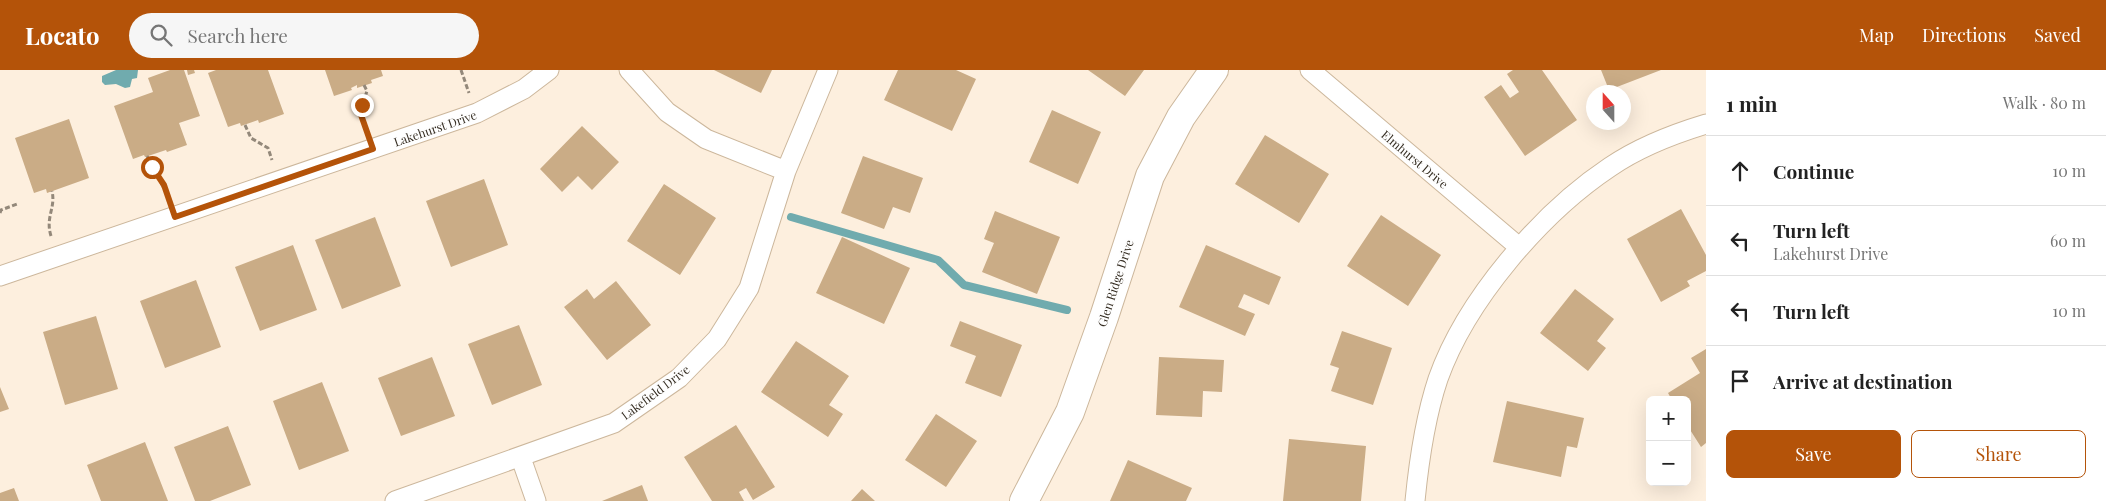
<!DOCTYPE html>
<html lang="en">
<head>
<meta charset="utf-8">
<style>
  :root { --surface:#fff; --page:#f6f6f6; --text:#222; --muted:#767676; --line:#e0e0e0; --accent:#b45309 }
  body { margin:0; font-family:"Playfair Display",serif; background:var(--page); color:var(--text) }
  .controls { position:absolute; right:15px; bottom:15px; display:grid; overflow:hidden; border-radius:8px; box-shadow:0 5px 20px #0002 }
  .controls button { width:45px; height:45px; display:grid; place-items:center; padding:0; border:0; border-bottom:1px solid var(--line); background:var(--surface); color:var(--text); font:25px sans-serif }
  .compass { position:absolute; left:1586px; top:15px; width:45px; height:45px; border-radius:50%; background:var(--surface); box-shadow:0 5px 20px #0002; rotate:339deg }
  .stop { position:absolute; width:15px; height:15px; margin:-11px; border:4px solid #b45309; border-radius:50%; background:#fff }
  .stop.end { background:#b45309; border-color:#fff; box-shadow:0 1px 5px #0008 }
  .list { margin:0; padding:0; list-style:none }
  h2 { display:flex; justify-content:space-between; align-items:center; height:65px; margin:0; padding:0 20px; font-size:21px }
  h2 small { font-size:16px; font-weight:400; color:var(--muted) }
  .list li { display:grid; grid-template-columns:32px 1fr auto; gap:15px; align-items:center; box-sizing:border-box; height:70px; padding:0 20px; border-top:1px solid var(--line) }
  .list b { display:block; font-size:19px; white-space:nowrap }
  .list p { margin:0; font-size:16px; white-space:nowrap; color:var(--muted) }
  .list em { font-size:16px; font-style:normal; color:var(--muted) }
  .actions { display:flex; gap:10px; padding:15px 20px }
  .actions a { flex:1; padding:11px 0; border:1px solid var(--accent); border-radius:8px; text-align:center; font-size:18px; color:var(--accent) }
  .actions .main { background:var(--accent); color:#fff }
  .icon { flex:none; width:28px; height:28px; fill:none; stroke:currentColor; stroke-width:2; stroke-linecap:round; stroke-linejoin:round }
  .map { position:relative; flex:none; width:1706px; height:431px; overflow:hidden }
  header { display:flex; align-items:center; gap:30px; box-sizing:border-box; height:70px; padding:0 25px; background:var(--accent); color:#fff }
  header strong { font-size:24px }
  nav { display:flex; gap:28px; margin-inline-start:auto; font-size:18px }
  .search { width:350px; height:45px; background:var(--page); display:flex; align-items:center; gap:12px; box-sizing:border-box; padding:0 18px; border-radius:28px; color:var(--muted); font-size:19px }
  main { display:flex }
  aside { flex:1; background:var(--surface) }
  .map>svg:first-child { display:block }
  .water { fill:#70abae }
  .lines { fill:none; stroke-linecap:round; stroke-linejoin:round }
  .stream { stroke:#70abae; stroke-width:8 }
  .building { fill:#caac86 }
  .street-casing { stroke:#ccb79c; stroke-width:21 }
  .secondary-casing { stroke:#ccb79c; stroke-width:30 }
  .path { stroke:#93887a; stroke-width:3; stroke-dasharray:5 2.5; stroke-linecap:butt }
  .street { stroke:#fff; stroke-width:19 }
  .secondary { stroke:#fff; stroke-width:28 }
  .route { stroke:#b45309; stroke-width:6 }
  .labels { text-anchor:middle; dominant-baseline:central; stroke-width:4; stroke-linejoin:round; paint-order:stroke }
  .street-label { font-size:12px; fill:#342c21; stroke:#fefefe }
</style>
</head>
<body>
<header>
<strong>Locato</strong>
<div class="search"><svg class="icon" aria-label="search" viewBox="0 0 24 24"><circle cx="10" cy="10" r="6"/><path d="M15 15l6 6"/></svg>Search here</div>
<nav><a>Map</a><a>Directions</a><a>Saved</a></nav>
</header>
<main>
<div class="map">
<svg width="1706" height="431" viewBox="0 0 1706 431">
  <rect width="100%" height="100%" fill="#fdefde"/>
  <path class="water" d="M116 0H138L137 8 132 9 130 17 125 18 116 14 105 15 102 12V6Z"/>
  <g class="lines">
    <path class="stream" d="M791 147 938 190 964 215 1067 240"/>
  </g>
  <path class="building" d="M170 0H184L200 46 179 53 187 75 167 82 166 80 145 87 144 85 133 89 114 36 153 22 148 8Z
    M187 0H194L195 3 188 5Z
    M216 0H268L284 44 259 53 258 50 241 56 240 53 228 57 208 3Z
    M325 0H381L383 6 371 10 372 13 357 18V15L351 18 352 20 334 26Z
    M714 0H772L761 23Z
    M898 0H956L976 9 952 61 884 30Z
    M1088 0H1144L1125 26Z
    M1513 0H1542L1577 50 1525 86 1484 27 1501 15 1510 28 1519 22 1507 4Z
    M1601 0H1661L1609 20Z
    M1052 40 1101 62 1078 114 1029 92Z
    M69 49 89 108 47 123 46 119 34 123 15 68Z
    M582 56 619 92 592 120 578 106 562 122 540 99Z
    M1265 65 1329 104 1299 153 1235 114Z
    M863 86 923 108 910 143 893 137 884 159 841 143Z
    M484 109 508 175 451 197 426 131Z
    M664 114 716 148 680 205 627 171Z
    M1681 139 1706 185V201L1687 211 1690 216 1661 232 1627 169Z
    M995 141 1060 167 1037 224 982 202 994 173 984 169Z
    M1381 145 1441 185 1408 236 1347 196Z
    M375 147 401 216 342 239 315 170Z
    M842 167 910 198 884 254 816 223Z
    M293 175 317 240 260 261 235 197Z
    M1206 175 1281 207 1269 235 1244 224 1238 237 1255 244 1245 266 1179 237Z
    M196 210 221 277 165 298 140 231Z
    M616 211 651 255 607 290 564 237 587 219 594 229Z
    M1575 219 1614 249 1597 271 1606 278 1588 301 1540 263Z
    M96 246 118 319 65 335 43 262Z
    M960 251 1022 275 1001 327 965 313 976 286 950 276Z
    M519 255 542 315 492 335 468 274Z
    M1342 261 1392 278 1373 335 1331 321 1339 298 1330 295Z
    M796 271 849 306 829 335 843 344 828 367 761 322Z
    M1706 279V373L1701 377 1687 355V330H1672L1668 323 1700 303 1691 288Z
    M432 287 455 346 401 366 378 308Z
    M1159 287 1224 290 1222 322 1203 321 1202 347 1156 345Z
    M322 312 349 381 299 400 273 331Z
    M0 317 9 339 0 342Z
    M1507 331 1584 348 1577 378 1567 376 1561 407 1493 392Z
    M936 344 977 371 946 417 905 390Z
    M736 355 775 417 753 430 746 418 739 422 744 431H712L684 387Z
    M228 356 251 415 210 431H195L174 377Z
    M1289 369 1366 376 1361 431H1283Z
    M145 372 168 431H101L87 395Z
    M1128 390 1192 418 1186 431H1110Z
    M642 415 648 431H602Z
    M14 418 19 431H0V423Z
    M862 419 875 431H851Z"/>
  <g class="lines">
    <defs>
      <path id="street" d="M629 0 667 42 706 69 786 101
        M1310 0 1519 177
        M0 206 477 43 524 19 549 0
        M521 388 536 431
        M395 431 614 353 679 308 717 269 749 218 786 101 828 0
        M1415 431C1419 390 1425 348 1438 309 1466 230 1541 143 1610 97 1639 77 1673 64 1706 54"/>
      <path id="secondary" d="M1024 431 1070 342 1104 247 1150 106 1181 47 1214 0"/>
    </defs>
    <use href="#street" class="street-casing"/>
    <use href="#secondary" class="secondary-casing"/>
    <path class="path" d="M461 0 469 23
      M364 15 367 21 360 42 366 60
      M245 55 251 68 268 78 272 90
      M147 86 168 126
      M0 143 1 140 17 134
      M51 166C45 147 56 138 52 121"/>
    <use href="#street" class="street"/>
    <use href="#secondary" class="secondary"/>
  </g>
  <g class="lines">
    <path class="route" d="M152 97 164 115 175 147 373 79 360 42 362 35"/>
  </g>
  <g class="labels">
    <g class="street-label">
      <text transform="translate(435 58) rotate(-19)">Lakehurst Drive</text>
      <text transform="translate(1415 89) rotate(40)">Elmhurst Drive</text>
      <text transform="translate(1115 213) rotate(-72)">Glen Ridge Drive</text>
      <text transform="translate(655 322) rotate(-37)">Lakefield Drive</text>
    </g>
  </g>
</svg>
<div class="controls">
<button>+</button>
<button>−</button>
</div>
<svg class="compass" viewBox="-18 -18 36 36"><path d="M0-13l5 13h-10z" fill="#e53935"/><path d="M0 13l5-13h-10z" fill="#767676"/></svg>
<div class="stop" style="left:152px;top:97px"></div>
<div class="stop end" style="left:362px;top:35px"></div>
</div>
<aside>
<h2>1 min<small>Walk · 80 m</small></h2>
<ul class="list">
<li><svg class="icon" aria-label="ahead" viewBox="0 0 24 24"><path d="M12 20V5M6 11l6-6 6 6"/></svg><div><b>Continue</b></div><em>10 m</em></li>
<li><svg class="icon" aria-label="left" viewBox="0 0 24 24"><path d="M17 20v-9H6M10 6l-5 5 5 5"/></svg><div><b>Turn left</b><p>Lakehurst Drive</p></div><em>60 m</em></li>
<li><svg class="icon" aria-label="left" viewBox="0 0 24 24"><path d="M17 20v-9H6M10 6l-5 5 5 5"/></svg><div><b>Turn left</b></div><em>10 m</em></li>
<li><svg class="icon" aria-label="arrive" viewBox="0 0 24 24"><path d="M6 21V4h12l-3 4 3 4H6"/></svg><div><b>Arrive at destination</b></div></li>
</ul>
<div class="actions"><a class="main">Save</a><a>Share</a></div>
</aside>
</main>
</body>
</html>
